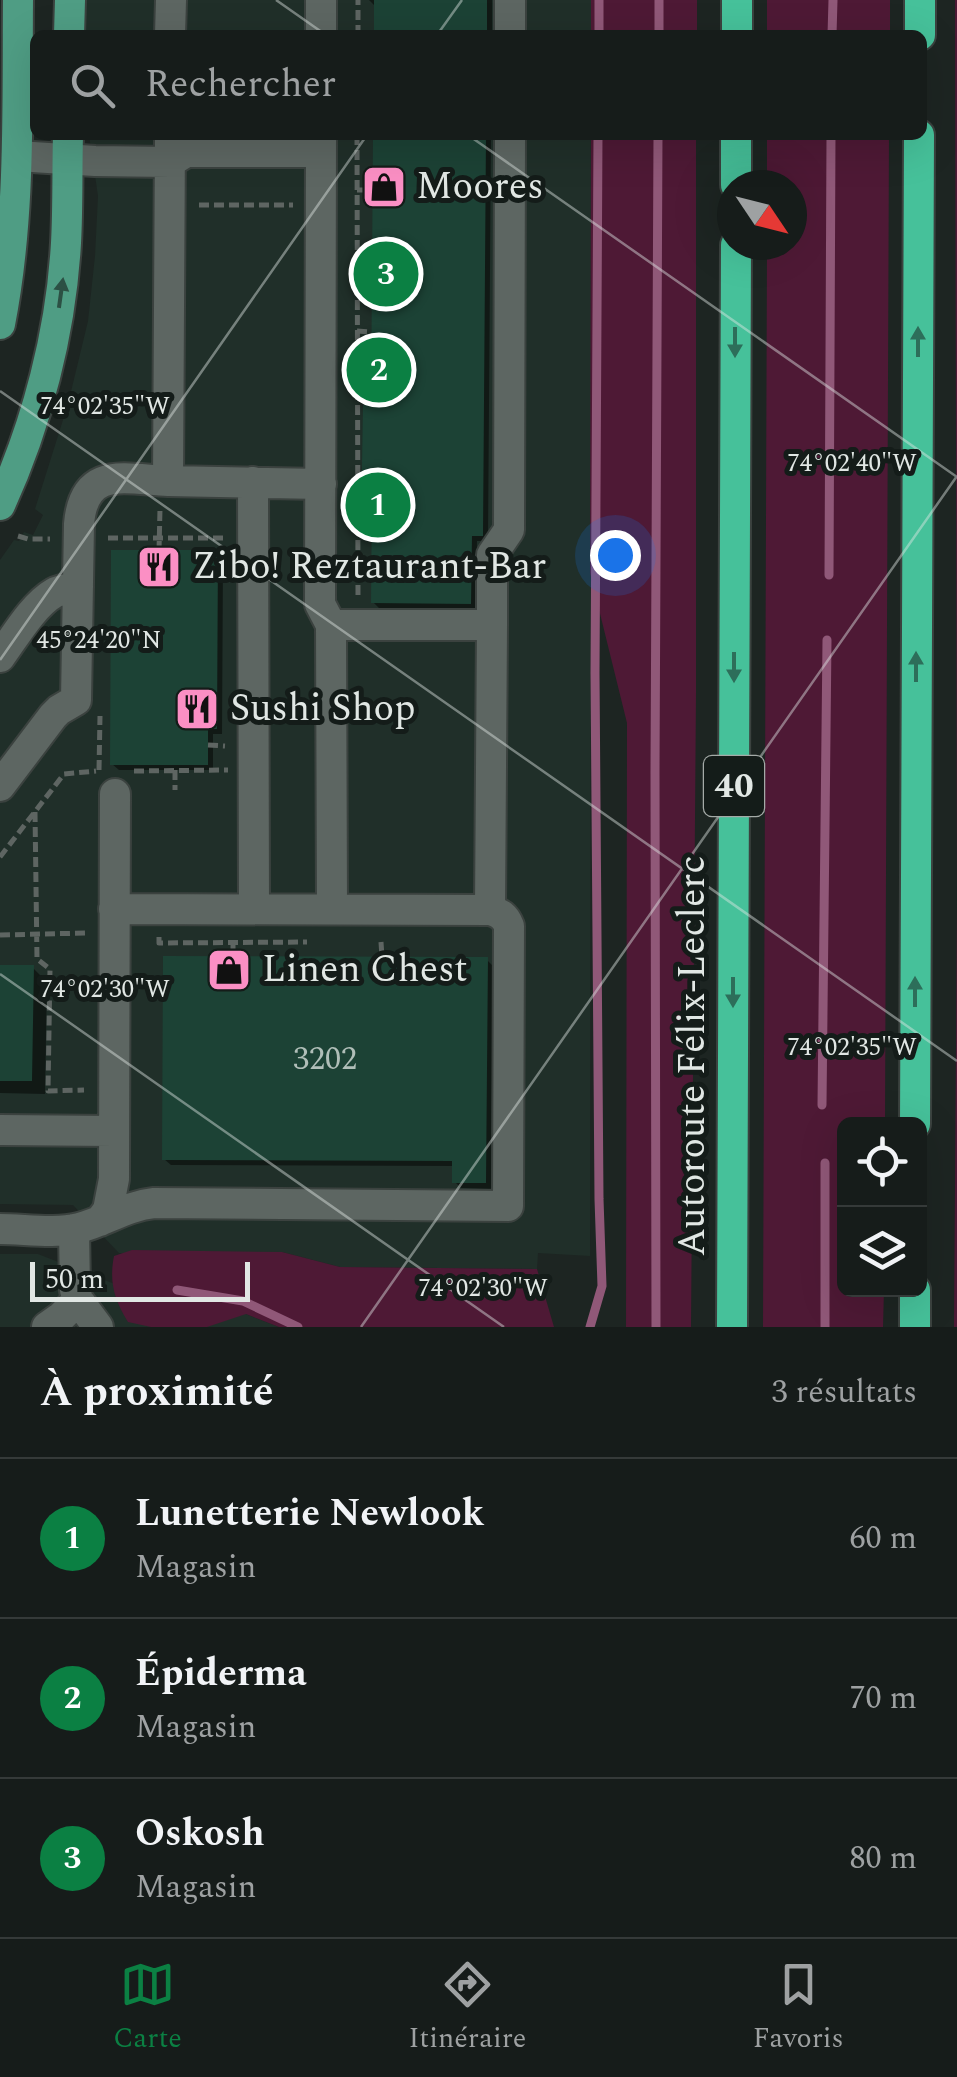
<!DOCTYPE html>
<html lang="fr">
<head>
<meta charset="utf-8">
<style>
  :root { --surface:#161c1a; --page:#1f2523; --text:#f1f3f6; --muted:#9ea1a2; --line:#353a39; --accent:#0b8043 }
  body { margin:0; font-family:Spectral,serif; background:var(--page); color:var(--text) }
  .controls { position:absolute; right:30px; bottom:30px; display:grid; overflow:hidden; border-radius:15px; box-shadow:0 10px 40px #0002 }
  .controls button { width:90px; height:90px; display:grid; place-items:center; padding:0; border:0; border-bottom:2px solid var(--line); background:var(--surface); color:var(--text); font:50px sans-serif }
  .compass { position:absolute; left:717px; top:170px; width:90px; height:90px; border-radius:50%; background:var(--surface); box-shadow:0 10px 40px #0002; rotate:125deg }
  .scale { position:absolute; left:30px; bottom:25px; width:220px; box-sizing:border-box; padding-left:10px; border:5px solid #e1e7e4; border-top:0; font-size:28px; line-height:35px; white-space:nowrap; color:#e1e7e4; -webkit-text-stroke:8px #141c19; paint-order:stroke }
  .you { position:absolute; left:615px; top:555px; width:35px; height:35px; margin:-25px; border:8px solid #fff; border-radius:50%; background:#1a73e8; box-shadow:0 0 0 15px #1a73e833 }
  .badge { display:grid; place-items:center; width:65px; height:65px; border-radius:50%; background:var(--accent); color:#fff; font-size:32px; font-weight:700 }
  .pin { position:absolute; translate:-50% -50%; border:5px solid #fff; box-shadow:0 2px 10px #0006 }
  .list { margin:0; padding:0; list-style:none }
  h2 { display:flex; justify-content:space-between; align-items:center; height:130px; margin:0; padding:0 40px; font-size:42px }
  h2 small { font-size:32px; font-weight:400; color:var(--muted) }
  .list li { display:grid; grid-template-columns:65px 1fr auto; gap:30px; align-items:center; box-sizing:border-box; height:160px; padding:0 40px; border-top:2px solid var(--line) }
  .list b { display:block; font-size:38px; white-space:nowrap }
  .list p { margin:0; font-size:32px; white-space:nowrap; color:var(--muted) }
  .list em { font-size:32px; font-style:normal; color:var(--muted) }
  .icon { flex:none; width:55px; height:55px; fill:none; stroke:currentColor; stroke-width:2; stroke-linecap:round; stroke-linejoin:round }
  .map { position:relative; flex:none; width:957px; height:1327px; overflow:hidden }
  .search { position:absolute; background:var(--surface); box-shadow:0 10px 40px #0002; left:30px; right:30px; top:30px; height:110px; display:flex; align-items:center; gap:25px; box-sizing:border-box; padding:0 35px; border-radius:15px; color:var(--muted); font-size:38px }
  .sheet { height:610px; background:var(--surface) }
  nav { display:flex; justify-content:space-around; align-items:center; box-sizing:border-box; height:140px; border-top:2px solid var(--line); background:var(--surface); font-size:28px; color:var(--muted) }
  nav a { display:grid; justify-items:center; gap:5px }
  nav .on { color:var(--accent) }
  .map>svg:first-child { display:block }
  .built { fill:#202f29 }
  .green { fill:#4e1935 }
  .shadow { fill:#0007 }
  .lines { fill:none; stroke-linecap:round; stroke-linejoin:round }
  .stream { stroke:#905878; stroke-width:9 }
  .building { fill:#1c4235 }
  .minor-casing { stroke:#3b423f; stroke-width:34 }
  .major-casing { stroke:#3b423f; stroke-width:34 }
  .highway-casing { stroke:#3b423f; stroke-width:34 }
  .path { stroke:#5e6562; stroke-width:5; stroke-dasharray:10 5; stroke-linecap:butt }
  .minor { stroke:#5d6662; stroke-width:30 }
  .major { stroke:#4f9d84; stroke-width:30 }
  .highway { stroke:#46c19a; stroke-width:30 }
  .oneway { fill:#2c5044 }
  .oneway2 { fill:#2d6e5a }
  .ticks { fill:none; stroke:#e1e7e4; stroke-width:2.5; stroke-opacity:0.45 }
  .labels { text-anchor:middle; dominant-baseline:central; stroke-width:10; stroke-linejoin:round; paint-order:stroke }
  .number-label { font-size:32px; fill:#b0beb8 }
  .shield { fill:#141c19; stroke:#a4aaa7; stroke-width:2.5 }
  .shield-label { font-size:35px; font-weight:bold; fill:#e1e7e4 }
  .poi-label { font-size:38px; fill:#e1e7e4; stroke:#141c19; text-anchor:start }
  .street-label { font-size:38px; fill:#e1e7e4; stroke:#141c19 }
  .ticks-label { font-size:25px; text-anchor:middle; fill:#e1e7e4; stroke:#141c19; stroke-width:10; stroke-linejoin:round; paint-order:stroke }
</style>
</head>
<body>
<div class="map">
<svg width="957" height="1327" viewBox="0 0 957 1327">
  <rect width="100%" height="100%" fill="#1d2522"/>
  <path class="built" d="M86 0H591V35H86Z
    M89 135H591L590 1256 538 1253 537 1269 340 1267 282 1252 119 1253 73 1205 0 1204V560L14 540 19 541 24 532 33 535 43 515 35 509 68 404 88 321 95 256 98 196Z
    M0 1254H38L166 1304 246 1314 279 1327H0Z"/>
  <path class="green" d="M591 0H697V35H591Z
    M767 0H890V35H767Z
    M955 0H957V1327H954L957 903Z
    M591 135H696V693L691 1327H626L627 723 590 573Z
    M767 135H889L885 1124H844V1290H884L883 1327H763L767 245H792V185H767Z
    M132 1250 282 1252 340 1267 537 1269 554 1327H279L246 1314 207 1327H151L128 1322C114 1299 109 1282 114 1256Z"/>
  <path class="shadow" d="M369 0H492V35H376L377 8Z
    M376 135H491L488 541H477L476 609H380L373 602 374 489H371L365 483 373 407Z
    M217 553 223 559 222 734H213V770H119L112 764Z
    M487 960 493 966 491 1189 461 1188 455 1182V1166L171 1165 164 1159Z
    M0 967 33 968 47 982 45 1094 0 1093Z"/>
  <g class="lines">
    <path class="stream" d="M599 35V0
      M659 35V0
      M832 35 833 0
      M829 575 831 135
      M822 1105 827 640
      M177 1290 243 1301 298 1327
      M590 1327 602 1286 599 1199 595 673 598 135
      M656 1327 655 772 658 135
      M825 1327V1163"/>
  </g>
  <path class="building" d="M374 0H487V35H374Z
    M373 135H486L483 536H472L471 604 371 603 372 484H362V466L363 405H371Z
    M111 550H218L217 729H208V765H110Z
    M163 956 488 957 486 1183H452V1161L162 1160Z
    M0 965H34L32 1081H0Z"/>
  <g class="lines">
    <defs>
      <path id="minor" d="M321 0V35
        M170 35 171 0
        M510 35V0
        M170 135 168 481 321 484
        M321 135 320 604 331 625 332 909
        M17 156 95 161 170 162 186 152H321
        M253 482 254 909
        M331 625H492L490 910
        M492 625V555L509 530 510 135
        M0 657C14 638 33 605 54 593 61 589 70 588 78 587
        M0 786 53 716 59 710 76 700 79 524C84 465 125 479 168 481
        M0 1130 113 1131
        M100 1221 108 1210 114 1179 115 794
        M0 1229C25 1229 55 1234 79 1228 106 1221 126 1206 154 1203L508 1206 509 926C505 916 500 913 490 910L114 909
        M74 1229 75 1290 78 1300 98 1327
        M47 1327 61 1317 78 1300"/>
      <path id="major" d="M69 35 70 0
        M0 324C21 217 17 108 18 0
        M0 505C37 424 61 332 66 243 68 207 67 171 68 135"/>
      <path id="highway" d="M737 35V0
        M920 35V0
        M736 185V135
        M915 1124 919 135
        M732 1327 736 245
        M915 1327V1290"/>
    </defs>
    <use href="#minor" class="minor-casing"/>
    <use href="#major" class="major-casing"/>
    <use href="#highway" class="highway-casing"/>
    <path class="path" d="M358 35V0
      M357 135 358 597
      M357 190H373
      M199 205H293
      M357 268 372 269
      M357 331 371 332
      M357 376H371
      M357 508 372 507
      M18 536 28 539H50
      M108 538H227
      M159 551 160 509
      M357 563H371
      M208 745 225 746
      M99 770 100 716
      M175 770V790
      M134 771 228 770
      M35 812 37 959 50 969 48 1091 84 1090
      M0 857 64 774 96 771
      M0 935 87 933
      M159 937V943L307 942
      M233 941V956
      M381 942 382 957"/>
    <use href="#minor" class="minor"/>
    <use href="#major" class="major"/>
    <use href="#highway" class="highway"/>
  </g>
  <defs><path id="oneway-solid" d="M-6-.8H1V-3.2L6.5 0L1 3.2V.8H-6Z" transform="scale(2.5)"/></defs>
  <use class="oneway" href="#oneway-solid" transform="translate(61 293) rotate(-82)"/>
  <g class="oneway2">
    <use href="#oneway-solid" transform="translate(735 342) rotate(90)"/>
    <use href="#oneway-solid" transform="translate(918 342) rotate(-90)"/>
    <use href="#oneway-solid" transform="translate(734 667) rotate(90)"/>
    <use href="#oneway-solid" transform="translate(916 667) rotate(-90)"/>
    <use href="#oneway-solid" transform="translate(733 992) rotate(90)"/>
    <use href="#oneway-solid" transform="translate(915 992) rotate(-90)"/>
  </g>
  <path class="ticks" d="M276 0 326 35M437 35 462 0M468 135 957 477M0 391 957 1061M0 660 367 135M0 974 504 1327M361 1327 957 476"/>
  <defs>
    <symbol id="shop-square" viewBox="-11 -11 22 22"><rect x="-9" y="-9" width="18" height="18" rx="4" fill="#fb8fc4" stroke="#141c19"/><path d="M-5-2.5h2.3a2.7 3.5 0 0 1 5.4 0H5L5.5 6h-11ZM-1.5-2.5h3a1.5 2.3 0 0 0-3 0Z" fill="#111"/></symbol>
    <symbol id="restaurant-square" viewBox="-11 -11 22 22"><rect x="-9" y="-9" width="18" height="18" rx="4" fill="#fb8fc4" stroke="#141c19"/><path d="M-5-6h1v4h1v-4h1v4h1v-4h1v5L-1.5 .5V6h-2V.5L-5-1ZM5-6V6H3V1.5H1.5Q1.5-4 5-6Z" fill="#111"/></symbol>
  </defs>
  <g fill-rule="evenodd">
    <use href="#shop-square" x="359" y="162" width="50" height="50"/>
    <use href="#restaurant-square" x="134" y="542" width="50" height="50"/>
    <use href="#restaurant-square" x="172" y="684" width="50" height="50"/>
    <use href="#shop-square" x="204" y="945" width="50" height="50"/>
  </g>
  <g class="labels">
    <g class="number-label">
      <text x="325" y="1059">3202</text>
    </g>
    <rect class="shield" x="704" y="756" width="60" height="60" rx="8"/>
    <g class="shield-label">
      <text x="734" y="786">40</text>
    </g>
    <g class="poi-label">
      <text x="416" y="187">Moores</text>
      <text x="192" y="567">Zibo! Reztaurant-Bar</text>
      <text x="230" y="709">Sushi Shop</text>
      <text x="262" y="970">Linen Chest</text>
    </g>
    <g class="street-label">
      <text transform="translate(693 1056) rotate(-90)">Autoroute Félix-Leclerc</text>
    </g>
  </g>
  <g class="ticks-label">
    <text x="105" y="414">74°02'35"W</text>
    <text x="852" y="471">74°02'40"W</text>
    <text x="99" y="648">45°24'20"N</text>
    <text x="105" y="997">74°02'30"W</text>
    <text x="852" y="1055">74°02'35"W</text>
    <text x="483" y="1296">74°02'30"W</text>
  </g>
</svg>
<div class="controls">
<button><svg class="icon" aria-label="locate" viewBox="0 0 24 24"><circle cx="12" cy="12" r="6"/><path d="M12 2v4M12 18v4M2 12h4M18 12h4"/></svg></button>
<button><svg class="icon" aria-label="layers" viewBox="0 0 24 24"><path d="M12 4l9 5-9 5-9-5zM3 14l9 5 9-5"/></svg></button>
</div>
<svg class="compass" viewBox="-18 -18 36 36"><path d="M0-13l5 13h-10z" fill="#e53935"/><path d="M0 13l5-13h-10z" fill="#9ea1a2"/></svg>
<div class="scale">50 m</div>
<div class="you"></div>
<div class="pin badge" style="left:378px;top:505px">1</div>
<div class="pin badge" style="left:379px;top:370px">2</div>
<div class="pin badge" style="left:386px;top:274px">3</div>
<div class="search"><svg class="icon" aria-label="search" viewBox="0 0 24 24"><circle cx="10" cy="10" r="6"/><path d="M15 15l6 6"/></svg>Rechercher</div>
</div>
<section class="sheet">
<h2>À proximité<small>3 résultats</small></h2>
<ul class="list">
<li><span class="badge">1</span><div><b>Lunetterie Newlook</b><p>Magasin</p></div><em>60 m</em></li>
<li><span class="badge">2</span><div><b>Épiderma</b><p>Magasin</p></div><em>70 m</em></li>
<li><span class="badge">3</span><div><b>Oskosh</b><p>Magasin</p></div><em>80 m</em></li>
</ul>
</section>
<nav>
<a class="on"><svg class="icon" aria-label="map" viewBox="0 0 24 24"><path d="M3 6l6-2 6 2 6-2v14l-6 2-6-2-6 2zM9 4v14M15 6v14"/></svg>Carte</a>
<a><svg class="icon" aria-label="directions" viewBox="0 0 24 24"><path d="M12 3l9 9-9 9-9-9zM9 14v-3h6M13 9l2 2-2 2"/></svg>Itinéraire</a>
<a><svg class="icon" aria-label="saved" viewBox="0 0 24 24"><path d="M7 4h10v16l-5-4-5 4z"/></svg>Favoris</a>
</nav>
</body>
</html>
